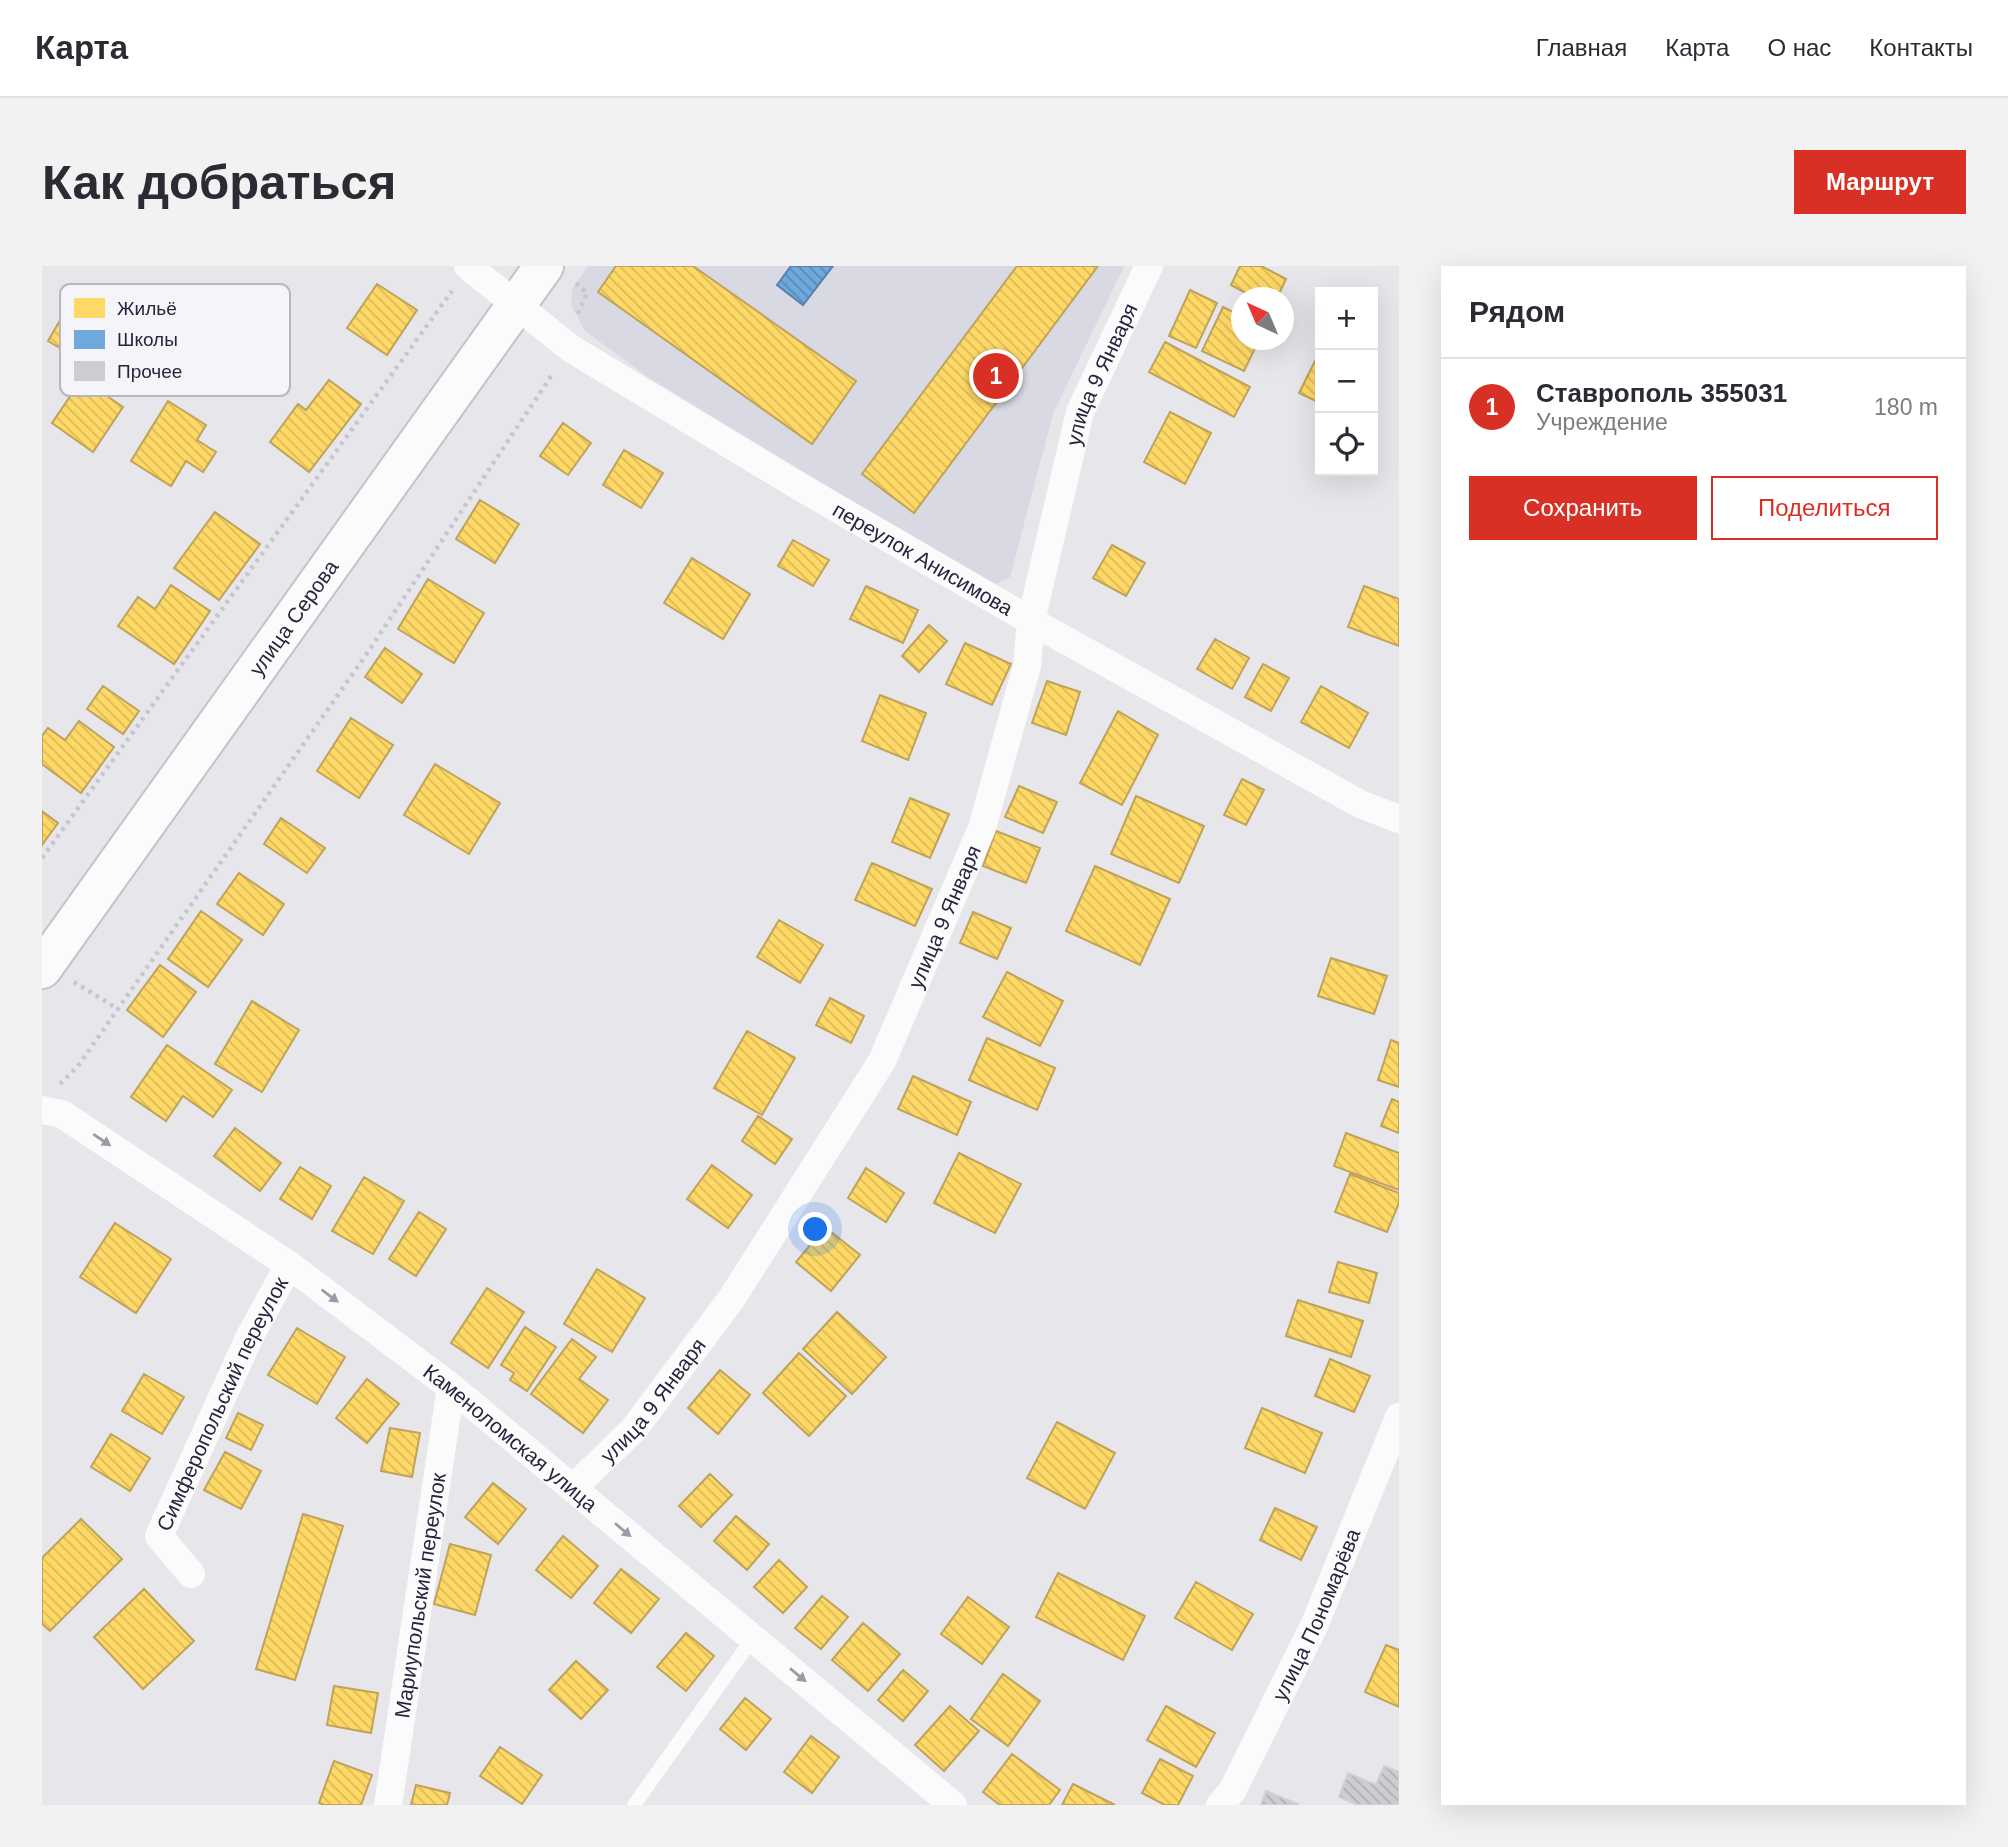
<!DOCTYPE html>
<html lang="ru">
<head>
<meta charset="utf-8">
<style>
  :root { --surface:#fff; --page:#f2f2f3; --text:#2b2b33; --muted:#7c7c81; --line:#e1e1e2; --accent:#d93025 }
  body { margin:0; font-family:Helvetica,sans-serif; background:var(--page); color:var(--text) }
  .controls { position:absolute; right:21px; top:21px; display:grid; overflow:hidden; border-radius:0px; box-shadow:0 7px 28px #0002 }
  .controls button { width:63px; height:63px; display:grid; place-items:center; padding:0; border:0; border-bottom:2px solid var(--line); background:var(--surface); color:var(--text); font:35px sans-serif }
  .compass { position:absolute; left:1189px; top:21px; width:63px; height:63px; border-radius:50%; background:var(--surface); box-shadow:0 7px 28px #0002; rotate:316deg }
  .you { position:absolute; left:774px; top:964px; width:24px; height:24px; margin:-18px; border:5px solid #fff; border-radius:50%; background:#1a73e8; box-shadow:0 0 0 10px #1a73e833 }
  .badge { display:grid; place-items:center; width:46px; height:46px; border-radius:50%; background:var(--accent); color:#fff; font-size:23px; font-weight:700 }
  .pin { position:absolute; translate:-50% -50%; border:4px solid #fff; box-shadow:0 2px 7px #0006 }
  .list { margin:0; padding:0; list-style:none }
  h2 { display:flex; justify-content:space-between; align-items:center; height:91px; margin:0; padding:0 28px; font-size:30px }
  h2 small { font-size:23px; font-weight:400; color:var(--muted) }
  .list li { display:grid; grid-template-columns:46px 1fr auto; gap:21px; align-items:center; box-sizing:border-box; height:98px; padding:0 28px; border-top:2px solid var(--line) }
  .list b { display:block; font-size:26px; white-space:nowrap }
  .list p { margin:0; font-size:23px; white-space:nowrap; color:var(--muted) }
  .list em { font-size:23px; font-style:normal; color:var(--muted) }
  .actions { display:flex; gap:14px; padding:21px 28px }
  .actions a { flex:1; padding:16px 0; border:2px solid var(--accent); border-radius:0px; text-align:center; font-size:24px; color:var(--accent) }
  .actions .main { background:var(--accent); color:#fff }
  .icon { flex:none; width:38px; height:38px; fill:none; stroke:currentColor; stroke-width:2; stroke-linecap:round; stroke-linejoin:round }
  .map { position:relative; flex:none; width:1357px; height:1539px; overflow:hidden; border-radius:0px }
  header { display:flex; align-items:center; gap:42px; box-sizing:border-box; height:98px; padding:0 35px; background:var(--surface); border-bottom:2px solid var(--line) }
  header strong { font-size:33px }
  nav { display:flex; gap:38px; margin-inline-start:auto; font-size:24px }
  .intro { display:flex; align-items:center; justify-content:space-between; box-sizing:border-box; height:168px; padding:0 42px }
  h1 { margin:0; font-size:49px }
  .button { padding:18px 32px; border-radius:0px; background:var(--accent); color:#fff; font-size:24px; font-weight:700 }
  main { display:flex; gap:42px; padding:0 42px }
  aside { flex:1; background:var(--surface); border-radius:0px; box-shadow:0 7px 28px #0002 }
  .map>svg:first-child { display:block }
  .built { fill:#d9d9e3 }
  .homes { fill:url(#homes-back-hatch); stroke:#bfa35a; stroke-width:2 }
  .schools { fill:url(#schools-back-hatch); stroke:#5a80ad; stroke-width:2 }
  .building { fill:url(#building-back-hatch); stroke:#cfcfd4; stroke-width:2 }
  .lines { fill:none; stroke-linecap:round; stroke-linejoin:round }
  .secondary-casing { stroke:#c4c2cb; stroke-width:42 }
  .path { stroke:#c7c6ce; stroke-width:4.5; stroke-dasharray:3.5 5; stroke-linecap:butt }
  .lane { stroke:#fbfbfc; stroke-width:14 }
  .street { stroke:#fbfbfc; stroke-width:28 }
  .secondary { stroke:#fbfbfc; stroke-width:38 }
  .oneway { fill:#9c9aa6 }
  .labels { text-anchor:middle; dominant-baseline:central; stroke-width:7; stroke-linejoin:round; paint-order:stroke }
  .street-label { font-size:21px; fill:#29243e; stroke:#f5f5f9 }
  .key { fill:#f5f5f9; stroke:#b8b6c1; stroke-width:2 }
  .key-label { font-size:19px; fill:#29243e }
</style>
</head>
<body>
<header>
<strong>Карта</strong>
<nav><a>Главная</a><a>Карта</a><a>О нас</a><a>Контакты</a></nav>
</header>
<div class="intro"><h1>Как добраться</h1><a class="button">Маршрут</a></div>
<main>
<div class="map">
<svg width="1357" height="1539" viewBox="0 0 1357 1539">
  <defs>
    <pattern id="homes-back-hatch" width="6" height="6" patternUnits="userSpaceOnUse" patternTransform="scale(1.75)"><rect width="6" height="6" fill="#ffd966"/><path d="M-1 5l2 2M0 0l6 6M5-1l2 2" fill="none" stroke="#dbba5a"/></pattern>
    <pattern id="schools-back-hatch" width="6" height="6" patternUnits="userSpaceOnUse" patternTransform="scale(1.75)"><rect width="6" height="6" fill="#6fa8dc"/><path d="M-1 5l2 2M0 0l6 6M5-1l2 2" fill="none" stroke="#5b89b4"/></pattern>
    <pattern id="building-back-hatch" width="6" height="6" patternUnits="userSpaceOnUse" patternTransform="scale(1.75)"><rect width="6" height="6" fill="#cdcdd1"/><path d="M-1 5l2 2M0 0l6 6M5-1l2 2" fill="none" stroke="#b0b0b4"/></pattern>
  </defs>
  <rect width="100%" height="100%" fill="#e6e6eb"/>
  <path class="built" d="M546 0H1082L1011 148 968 311 949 320 606 111 543 65 529 39 530 23Z"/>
  <path class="homes" d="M574 0H651L814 115 770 178 556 26Z
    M975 0H1056L872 247 820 208Z
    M1198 0H1219L1244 13 1235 32H1213L1189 19Z
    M335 18 375 44 345 89 305 62Z
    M1148 24 1175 37 1154 82 1127 70Z
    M31 32 70 55 45 98 6 75Z
    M1181 41 1199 50V74H1217L1202 105 1160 85Z
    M1123 76 1208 121 1192 151 1107 106Z
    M1278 85V137L1257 127Z
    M40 113 81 141 51 186 10 157Z
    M287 114 319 138 267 206 228 176 256 138 264 144Z
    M126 135 164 159 155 174 174 186 161 206 144 195 129 220 89 195Z
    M1128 146 1169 167 1143 218 1102 196Z
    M521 157 549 177 526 209 498 190Z
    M582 184 621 207 599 242 561 219Z
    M438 234 477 258 453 297 414 273Z
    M173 246 218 278 177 334 132 302Z
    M751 274 787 294 771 320 736 300Z
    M1070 279 1103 297 1084 330 1051 312Z
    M650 292 708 328 681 373 622 337Z
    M386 313 442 347 412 397 356 363Z
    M129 319 168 345 132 398 76 360 96 331 113 343Z
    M824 320 876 344 861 377 808 353Z
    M1322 320 1357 333V380L1306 361Z
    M887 359 905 375 877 406 860 390Z
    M1173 373 1207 392 1190 423 1155 403Z
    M923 377 969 398 950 439 904 418Z
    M343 382 380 408 360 437 323 411Z
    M1221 398 1247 412 1229 445 1203 431Z
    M1005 415 1038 426 1024 469 990 457Z
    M61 420 97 445 81 468 45 443Z
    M1279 420 1326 447 1307 482 1259 456Z
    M838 429 884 447 866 494 820 475Z
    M1076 445 1116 469 1080 539 1038 517Z
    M309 452 351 479 317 532 275 505Z
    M37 455 72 481 39 527 0 498V470L6 462 23 474Z
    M393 498 458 537 427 588 362 549Z
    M1200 513 1222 524 1204 559 1182 549Z
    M977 520 1015 536 1001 567 963 551Z
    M1094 530 1162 560 1137 617 1069 588Z
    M868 532 907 548 888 592 850 576Z
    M0 545 16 557 0 579Z
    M239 552 283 582 265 607 222 578Z
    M954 565 998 582 984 617 941 600Z
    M830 597 890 623 873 660 813 634Z
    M1053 600 1128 633 1098 699 1024 665Z
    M197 607 242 638 221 669 175 638Z
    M159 645 200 674 166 721 126 693Z
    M931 646 969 662 955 693 918 677Z
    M737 654 781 679 758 717 715 691Z
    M1289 692 1345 710 1332 748 1276 730Z
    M118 699 154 726 121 771 85 744Z
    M965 706 1021 735 998 780 941 751Z
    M788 732 822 750 809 777 774 759Z
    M210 735 257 764 220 826 173 798Z
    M705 765 753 792 720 849 672 822Z
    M945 772 1013 802 995 844 927 814Z
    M1349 774 1357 777V821L1336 814Z
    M125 779 190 824 171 851 141 830 124 855 89 831Z
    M871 810 929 836 915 869 856 843Z
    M1350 833 1357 836V867L1339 860Z
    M716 850 750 873 733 898 700 875Z
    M193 862 239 897 218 925 172 890Z
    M1304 867 1357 887V924L1292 900Z
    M917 887 979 918 953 967 892 937Z
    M670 899 710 929 686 962 645 933Z
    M258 901 289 920 270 953 238 933Z
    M824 902 862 927 844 956 806 932Z
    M1308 908 1357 927V937L1345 966 1293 946Z
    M322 911 362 935 331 988 290 965Z
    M377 946 404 963 374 1010 347 993Z
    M73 957 129 993 94 1047 38 1011Z
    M783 961 818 989 789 1025 754 996Z
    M1296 996 1335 1007 1327 1037 1287 1026Z
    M555 1003 603 1032 570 1086 522 1058Z
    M445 1022 482 1046 446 1102 409 1077Z
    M1256 1034 1321 1055 1309 1091 1244 1070Z
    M795 1046 844 1091 810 1128 761 1083Z
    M483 1061 514 1081 485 1125 468 1114 472 1107 459 1099Z
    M255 1062 303 1091 275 1138 226 1109Z
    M530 1073 554 1091 537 1113 566 1134 541 1167 489 1128Z
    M757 1087 804 1130 767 1170 721 1127Z
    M1288 1093 1328 1110 1312 1146 1273 1130Z
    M678 1104 708 1129 676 1168 646 1142Z
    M102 1108 142 1131 120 1168 80 1145Z
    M325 1113 357 1138 325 1177 294 1152Z
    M1220 1142 1280 1167 1263 1207 1203 1182Z
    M196 1147 221 1159 209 1184 184 1172Z
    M1015 1156 1073 1187 1043 1243 985 1212Z
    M348 1162 378 1167 370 1211 339 1205Z
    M69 1168 108 1192 88 1225 49 1201Z
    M183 1186 219 1205 199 1243 162 1224Z
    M668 1208 690 1229 659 1261 637 1240Z
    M451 1217 484 1243 456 1278 423 1251Z
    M1233 1242 1275 1261 1259 1294 1218 1274Z
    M261 1248 301 1260 253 1414 214 1403Z
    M694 1250 727 1278 705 1304 672 1275Z
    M39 1253 80 1293 8 1365 0 1358V1292Z
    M521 1270 556 1300 529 1332 494 1304Z
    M408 1278 449 1289 433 1349 392 1338Z
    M737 1294 765 1321 741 1347 712 1321Z
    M579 1303 617 1333 589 1367 552 1337Z
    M1016 1307 1103 1350 1081 1394 994 1351Z
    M1154 1316 1211 1348 1190 1384 1133 1352Z
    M102 1323 152 1375 101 1423 52 1371Z
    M780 1330 806 1351 779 1383 753 1362Z
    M926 1331 967 1361 940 1398 899 1368Z
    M821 1357 858 1388 826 1425 790 1394Z
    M644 1367 672 1390 644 1425 615 1401Z
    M1344 1379 1357 1384V1441L1323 1426Z
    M534 1395 566 1424 539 1453 507 1424Z
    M861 1404 886 1425 861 1455 836 1434Z
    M961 1408 998 1435 966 1480 929 1453Z
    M292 1420 336 1427 329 1467 285 1459Z
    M703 1432 729 1453 704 1484 678 1463Z
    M908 1440 937 1465 902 1505 873 1479Z
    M1124 1440 1173 1467 1154 1501 1105 1474Z
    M769 1470 797 1491 770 1527 742 1506Z
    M458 1481 500 1509 480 1538 438 1510Z
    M970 1488 1018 1524 1007 1539H958L941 1526Z
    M1118 1493 1151 1510 1136 1539H1123L1100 1527Z
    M292 1495 330 1509 319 1539H282L277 1537Z
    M1031 1518 1073 1539H1020Z
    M374 1519 408 1527 405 1539H369Z"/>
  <path class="schools" d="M749 0H791L761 39 735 19Z"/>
  <path class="building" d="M1342 1500 1357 1506V1539H1316L1297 1531 1306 1507 1334 1519Z
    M1224 1525 1256 1538 1255 1539H1219Z"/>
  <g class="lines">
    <defs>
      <g id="secondary">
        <path id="s7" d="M0 703 502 0"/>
      </g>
    </defs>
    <use href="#secondary" class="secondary-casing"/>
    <path class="path" d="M534 17 545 27 535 50
      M0 592 410 25
      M32 716 76 743
      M18 818 36 800 326 386 511 107"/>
    <path class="lane" d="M592 1539 711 1372"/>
    <g class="street">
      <path id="s1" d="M426 0 528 82 755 219 989 355 1318 538 1357 553"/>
      <path id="s2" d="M0 844 20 848 247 999 409 1121 911 1539"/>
      <path id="s3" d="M531 1222 592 1163 690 1032 840 795 940 562 985 400 989 355 1038 146 1107 0"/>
      <path id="s4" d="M149 1308 117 1270 207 1072 247 999"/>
      <path id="s5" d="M346 1539 409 1121"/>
      <path id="s6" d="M1178 1539 1190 1525 1272 1360 1357 1151"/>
    </g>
    <use href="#secondary" class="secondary"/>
  </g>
  <defs><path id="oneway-solid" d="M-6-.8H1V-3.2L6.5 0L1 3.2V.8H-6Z" transform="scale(1.75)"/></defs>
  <g class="oneway">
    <use href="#oneway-solid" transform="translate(60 874) rotate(34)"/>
    <use href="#oneway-solid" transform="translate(288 1030) rotate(37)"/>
    <use href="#oneway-solid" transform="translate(581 1264) rotate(40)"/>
    <use href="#oneway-solid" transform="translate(756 1409) rotate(40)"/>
  </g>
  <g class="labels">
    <g class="street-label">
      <text stroke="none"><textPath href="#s3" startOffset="1253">улица 9 Января</textPath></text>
      <text stroke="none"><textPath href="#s1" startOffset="542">переулок Анисимова</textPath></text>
      <text stroke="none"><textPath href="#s7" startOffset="432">улица Серова</textPath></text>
      <text stroke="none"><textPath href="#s3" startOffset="686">улица 9 Января</textPath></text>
      <text stroke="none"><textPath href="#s3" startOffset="119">улица 9 Января</textPath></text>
      <text stroke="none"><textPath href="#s4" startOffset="196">Симферопольский переулок</textPath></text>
      <text stroke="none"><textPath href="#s2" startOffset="574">Каменоломская улица</textPath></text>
      <text stroke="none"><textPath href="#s5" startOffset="212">Мариупольский переулок</textPath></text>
      <text stroke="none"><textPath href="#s6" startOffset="214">улица Пономарёва</textPath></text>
    </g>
  </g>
  <rect x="18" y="18" width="230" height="112" rx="10" class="key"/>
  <rect x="32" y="32" width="31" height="20" fill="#ffd966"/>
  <rect x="32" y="64" width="31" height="19" fill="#6fa8dc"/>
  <rect x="32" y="95" width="31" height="20" fill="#cdcdd1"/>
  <g class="key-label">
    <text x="75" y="49">Жильё</text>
    <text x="75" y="80">Школы</text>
    <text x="75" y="112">Прочее</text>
  </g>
</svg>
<div class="controls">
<button>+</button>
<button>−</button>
<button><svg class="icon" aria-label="locate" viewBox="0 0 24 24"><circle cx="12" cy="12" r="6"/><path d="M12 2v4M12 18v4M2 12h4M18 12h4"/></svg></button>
</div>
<svg class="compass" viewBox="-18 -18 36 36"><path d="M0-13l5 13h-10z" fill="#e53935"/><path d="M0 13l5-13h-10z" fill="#7c7c81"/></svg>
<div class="you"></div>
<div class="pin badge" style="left:954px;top:110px">1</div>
</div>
<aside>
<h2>Рядом<small></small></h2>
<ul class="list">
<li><span class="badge">1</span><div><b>Ставрополь 355031</b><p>Учреждение</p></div><em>180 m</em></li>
</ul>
<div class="actions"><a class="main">Сохранить</a><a>Поделиться</a></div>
</aside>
</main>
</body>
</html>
